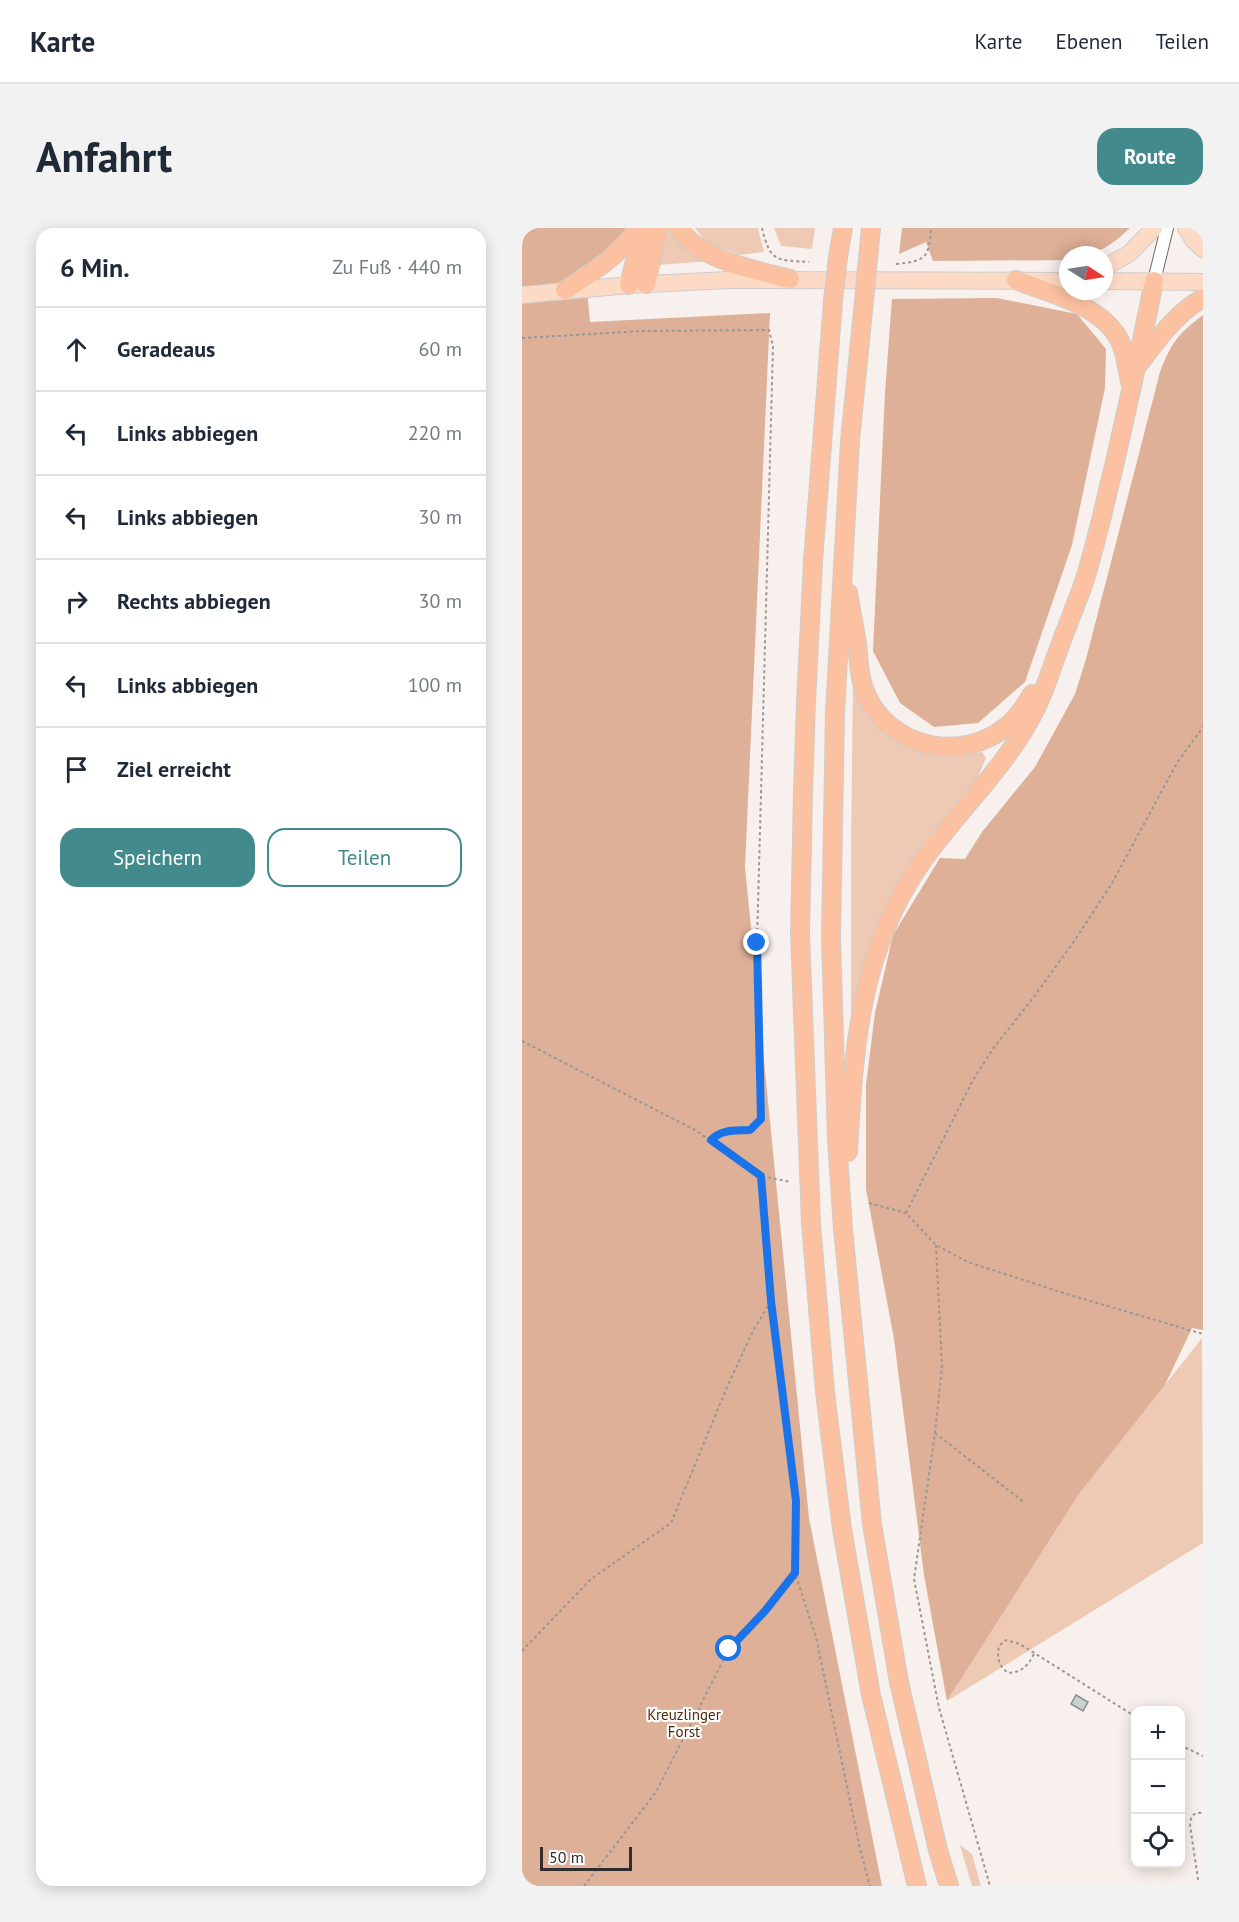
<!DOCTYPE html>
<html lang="de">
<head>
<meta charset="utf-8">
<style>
  :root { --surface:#fff; --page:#f2f2f3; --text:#1f2937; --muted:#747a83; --line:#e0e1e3; --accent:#428a8c }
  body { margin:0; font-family:"PT Sans",sans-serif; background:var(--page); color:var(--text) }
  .controls { position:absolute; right:18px; bottom:18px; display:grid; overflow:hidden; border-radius:12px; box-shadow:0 3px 15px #0003 }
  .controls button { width:54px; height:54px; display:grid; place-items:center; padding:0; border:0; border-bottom:2px solid var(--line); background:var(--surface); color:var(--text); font:30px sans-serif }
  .compass { position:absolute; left:537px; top:18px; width:54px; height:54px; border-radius:50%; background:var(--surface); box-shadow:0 3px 15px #0003; rotate:102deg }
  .scale { position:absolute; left:18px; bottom:15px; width:92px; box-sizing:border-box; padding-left:6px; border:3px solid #302e2c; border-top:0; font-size:16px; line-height:21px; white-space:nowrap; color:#302e2c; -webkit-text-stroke:4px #fff; paint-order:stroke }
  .stop { position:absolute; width:18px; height:18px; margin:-14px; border:4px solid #1a73e8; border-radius:50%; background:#fff }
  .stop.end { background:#1a73e8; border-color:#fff; box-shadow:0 2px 6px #0008 }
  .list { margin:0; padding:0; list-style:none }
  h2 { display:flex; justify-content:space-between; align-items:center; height:78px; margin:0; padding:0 24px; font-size:26px }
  h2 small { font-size:20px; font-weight:400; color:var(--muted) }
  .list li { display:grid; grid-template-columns:39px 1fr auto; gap:18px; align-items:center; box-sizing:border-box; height:84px; padding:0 24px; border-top:2px solid var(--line) }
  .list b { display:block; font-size:22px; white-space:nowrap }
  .list em { font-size:20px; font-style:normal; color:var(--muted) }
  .actions { display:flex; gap:12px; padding:18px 24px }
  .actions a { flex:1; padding:14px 0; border:2px solid var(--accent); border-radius:18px; text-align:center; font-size:21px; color:var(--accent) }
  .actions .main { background:var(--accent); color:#fff }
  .icon { flex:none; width:33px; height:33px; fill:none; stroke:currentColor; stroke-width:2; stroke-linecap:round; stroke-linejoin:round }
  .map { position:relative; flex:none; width:681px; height:1658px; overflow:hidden; border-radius:18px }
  header { display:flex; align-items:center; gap:36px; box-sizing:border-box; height:84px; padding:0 30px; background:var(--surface); border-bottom:2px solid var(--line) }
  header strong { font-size:28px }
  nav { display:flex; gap:33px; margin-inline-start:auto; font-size:21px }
  .intro { display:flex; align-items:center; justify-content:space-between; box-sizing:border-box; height:144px; padding:0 36px }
  h1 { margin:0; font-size:42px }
  .button { padding:15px 27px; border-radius:18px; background:var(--accent); color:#fff; font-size:21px; font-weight:700 }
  main { display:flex; gap:36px; padding:0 36px }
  aside { flex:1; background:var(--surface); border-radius:18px; box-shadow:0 3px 15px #0003 }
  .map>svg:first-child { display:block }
  .green { fill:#eec9b4 }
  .forest { fill:#deb097 }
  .building { fill:#c8d0d0; stroke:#878f8f; stroke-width:1.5 }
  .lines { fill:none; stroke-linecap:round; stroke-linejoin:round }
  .minor-casing { stroke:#706a67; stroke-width:14 }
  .major-casing { stroke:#cdcdcc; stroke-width:18 }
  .highway-casing { stroke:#cdcdcc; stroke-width:20 }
  .path { stroke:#9b9794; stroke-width:2; stroke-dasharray:3 3; stroke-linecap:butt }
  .minor { stroke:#fff; stroke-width:12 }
  .major { stroke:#fddac6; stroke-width:16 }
  .highway { stroke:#fcc1a0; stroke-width:18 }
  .highway-bridge-casing { stroke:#cdcdcc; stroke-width:20; stroke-linecap:butt }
  .highway-bridge { stroke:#fcc1a0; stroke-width:18 }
  .route { stroke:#1a73e8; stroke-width:8 }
  .labels { text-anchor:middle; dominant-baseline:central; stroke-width:4.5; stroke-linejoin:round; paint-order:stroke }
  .park-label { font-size:15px; fill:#512609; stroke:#fff }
</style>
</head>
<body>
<header>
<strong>Karte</strong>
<nav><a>Karte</a><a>Ebenen</a><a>Teilen</a></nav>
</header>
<div class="intro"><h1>Anfahrt</h1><a class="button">Route</a></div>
<main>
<aside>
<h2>6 Min.<small>Zu Fuß · 440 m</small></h2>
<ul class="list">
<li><svg class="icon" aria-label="ahead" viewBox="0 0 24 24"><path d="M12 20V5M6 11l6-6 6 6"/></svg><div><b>Geradeaus</b></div><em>60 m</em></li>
<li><svg class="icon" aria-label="left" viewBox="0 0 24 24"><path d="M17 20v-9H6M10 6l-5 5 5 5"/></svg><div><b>Links abbiegen</b></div><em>220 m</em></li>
<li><svg class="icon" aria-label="left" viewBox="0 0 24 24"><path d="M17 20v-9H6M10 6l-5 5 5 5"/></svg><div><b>Links abbiegen</b></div><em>30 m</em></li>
<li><svg class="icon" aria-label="right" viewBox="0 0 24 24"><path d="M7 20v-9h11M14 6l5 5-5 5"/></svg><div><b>Rechts abbiegen</b></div><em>30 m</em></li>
<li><svg class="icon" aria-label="left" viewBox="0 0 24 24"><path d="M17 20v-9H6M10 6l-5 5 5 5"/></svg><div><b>Links abbiegen</b></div><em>100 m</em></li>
<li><svg class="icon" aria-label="arrive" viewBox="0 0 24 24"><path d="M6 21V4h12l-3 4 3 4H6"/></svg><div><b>Ziel erreicht</b></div></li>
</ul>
<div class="actions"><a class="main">Speichern</a><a>Teilen</a></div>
</aside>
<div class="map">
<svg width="681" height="1658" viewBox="0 0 681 1658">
  <rect width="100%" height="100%" fill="#f7f0ed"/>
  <path class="green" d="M144 0H148L203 32 135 37Z
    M173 0H236L242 24 217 27 184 14Z
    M252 0H293L290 21 259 18Z
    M331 452C339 466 347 484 357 497 383 528 422 529 460 524L464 530 455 551 406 609 368 669 351 707 329 798V626Z
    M680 1110 681 1315 425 1473 557 1266Z
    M438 1617 450 1626 459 1658H450Z"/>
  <path class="forest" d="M0 0H105L99 11 63 39 68 94 248 85 223 639 287 1290 360 1658H0Z
    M380 0H608C586 20 577 27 546 27V32L411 33 404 14 377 26Z
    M475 70 555 86 584 121 583 160 550 317 503 454 456 495 412 499 378 475 351 423 363 164 370 71Z
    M681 87V1102L670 1100 643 1157 557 1266 425 1473 402 1347 372 1111 344 961V857L353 785 371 707 418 630 443 631 460 604 513 539 553 466 564 431 638 144C649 115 656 106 681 87Z"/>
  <path class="building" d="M554 1467 566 1474 561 1483 549 1476Z"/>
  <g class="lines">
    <defs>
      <path id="minor" d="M632 53 645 0"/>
      <path id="major" d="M664 0 672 13 681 21
        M582 40 608 25 632 0
        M582 53 681 54
        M0 67 107 57 206 52 546 53"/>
      <path id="highway" d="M157 0C177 32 233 42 268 51
        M316 29 321 0
        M346 31 349 0
        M494 52C529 66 580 77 598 113 604 126 605 140 608 154
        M124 56 136 0
        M107 57 121 0
        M43 62C71 44 98 27 116 0
        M311 73 291 333 284 474 281 565 278 705 289 995 303 1164 320 1301 349 1467 395 1658
        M342 73 328 213 313 485 309 709 315 911 321 1001 350 1296 377 1454 416 1622 427 1658
        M617 136C636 111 653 86 681 70
        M326 365C329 382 332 398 335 415 337 435 337 454 347 472 374 522 441 534 485 498 496 489 503 478 510 466
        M326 924C332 820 337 724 399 635 436 582 485 539 514 480 523 462 529 442 536 423 544 401 553 379 561 357 574 318 582 278 592 238 606 176 620 115 632 53"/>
    </defs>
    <use href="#minor" class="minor-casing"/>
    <use href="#major" class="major-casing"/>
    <use href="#highway" class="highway-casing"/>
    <path class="path" d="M240 0C248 34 254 32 287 34
      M374 36C404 33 407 30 409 0
      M0 110 120 103 247 102 251 118 235 715 239 891 228 902C214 902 200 901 189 912
      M0 813 173 902 239 948 269 954
      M239 948 249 1073 274 1273 273 1345 294 1409 338 1621 348 1658
      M347 975 384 985 414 1017 446 1034 548 1067 681 1106
      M384 985 451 852 470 822 511 770 553 712 590 655 655 535 681 499
      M414 1017 420 1139 413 1205 392 1351 417 1480 468 1658
      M413 1205 503 1275
      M0 1423 69 1351 149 1295 205 1159 232 1101 249 1073
      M512 1426C505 1439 500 1444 486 1445 476 1437 475 1430 477 1418L484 1412 498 1416 614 1489
      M658 1517 681 1528
      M62 1658 134 1564 207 1421 243 1384 273 1345
      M677 1658 668 1597C669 1588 671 1584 681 1585"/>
    <use href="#minor" class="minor"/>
    <use href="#major" class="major"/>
    <use href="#highway" class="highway"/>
    <defs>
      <path id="highway-bridge" d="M311 73 316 29
        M342 73 346 31"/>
    </defs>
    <use href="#highway-bridge" class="highway-bridge-casing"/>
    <use href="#highway-bridge" class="highway-bridge"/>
  </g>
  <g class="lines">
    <path class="route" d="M207 1421 243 1383 273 1345 274 1273 249 1073 239 948 189 912C200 901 213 903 228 902L239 891 235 715"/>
  </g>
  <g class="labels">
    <g class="park-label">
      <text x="162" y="1486">Kreuzlinger<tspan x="162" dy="17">Forst</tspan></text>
    </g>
  </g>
</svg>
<div class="controls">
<button>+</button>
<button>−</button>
<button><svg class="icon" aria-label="locate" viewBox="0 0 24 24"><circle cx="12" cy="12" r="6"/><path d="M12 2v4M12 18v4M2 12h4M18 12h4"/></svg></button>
</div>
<svg class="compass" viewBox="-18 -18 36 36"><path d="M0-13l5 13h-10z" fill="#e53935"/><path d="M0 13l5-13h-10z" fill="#747a83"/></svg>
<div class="scale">50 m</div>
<div class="stop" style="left:207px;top:1421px"></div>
<div class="stop end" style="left:235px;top:715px"></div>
</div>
</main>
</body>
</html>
